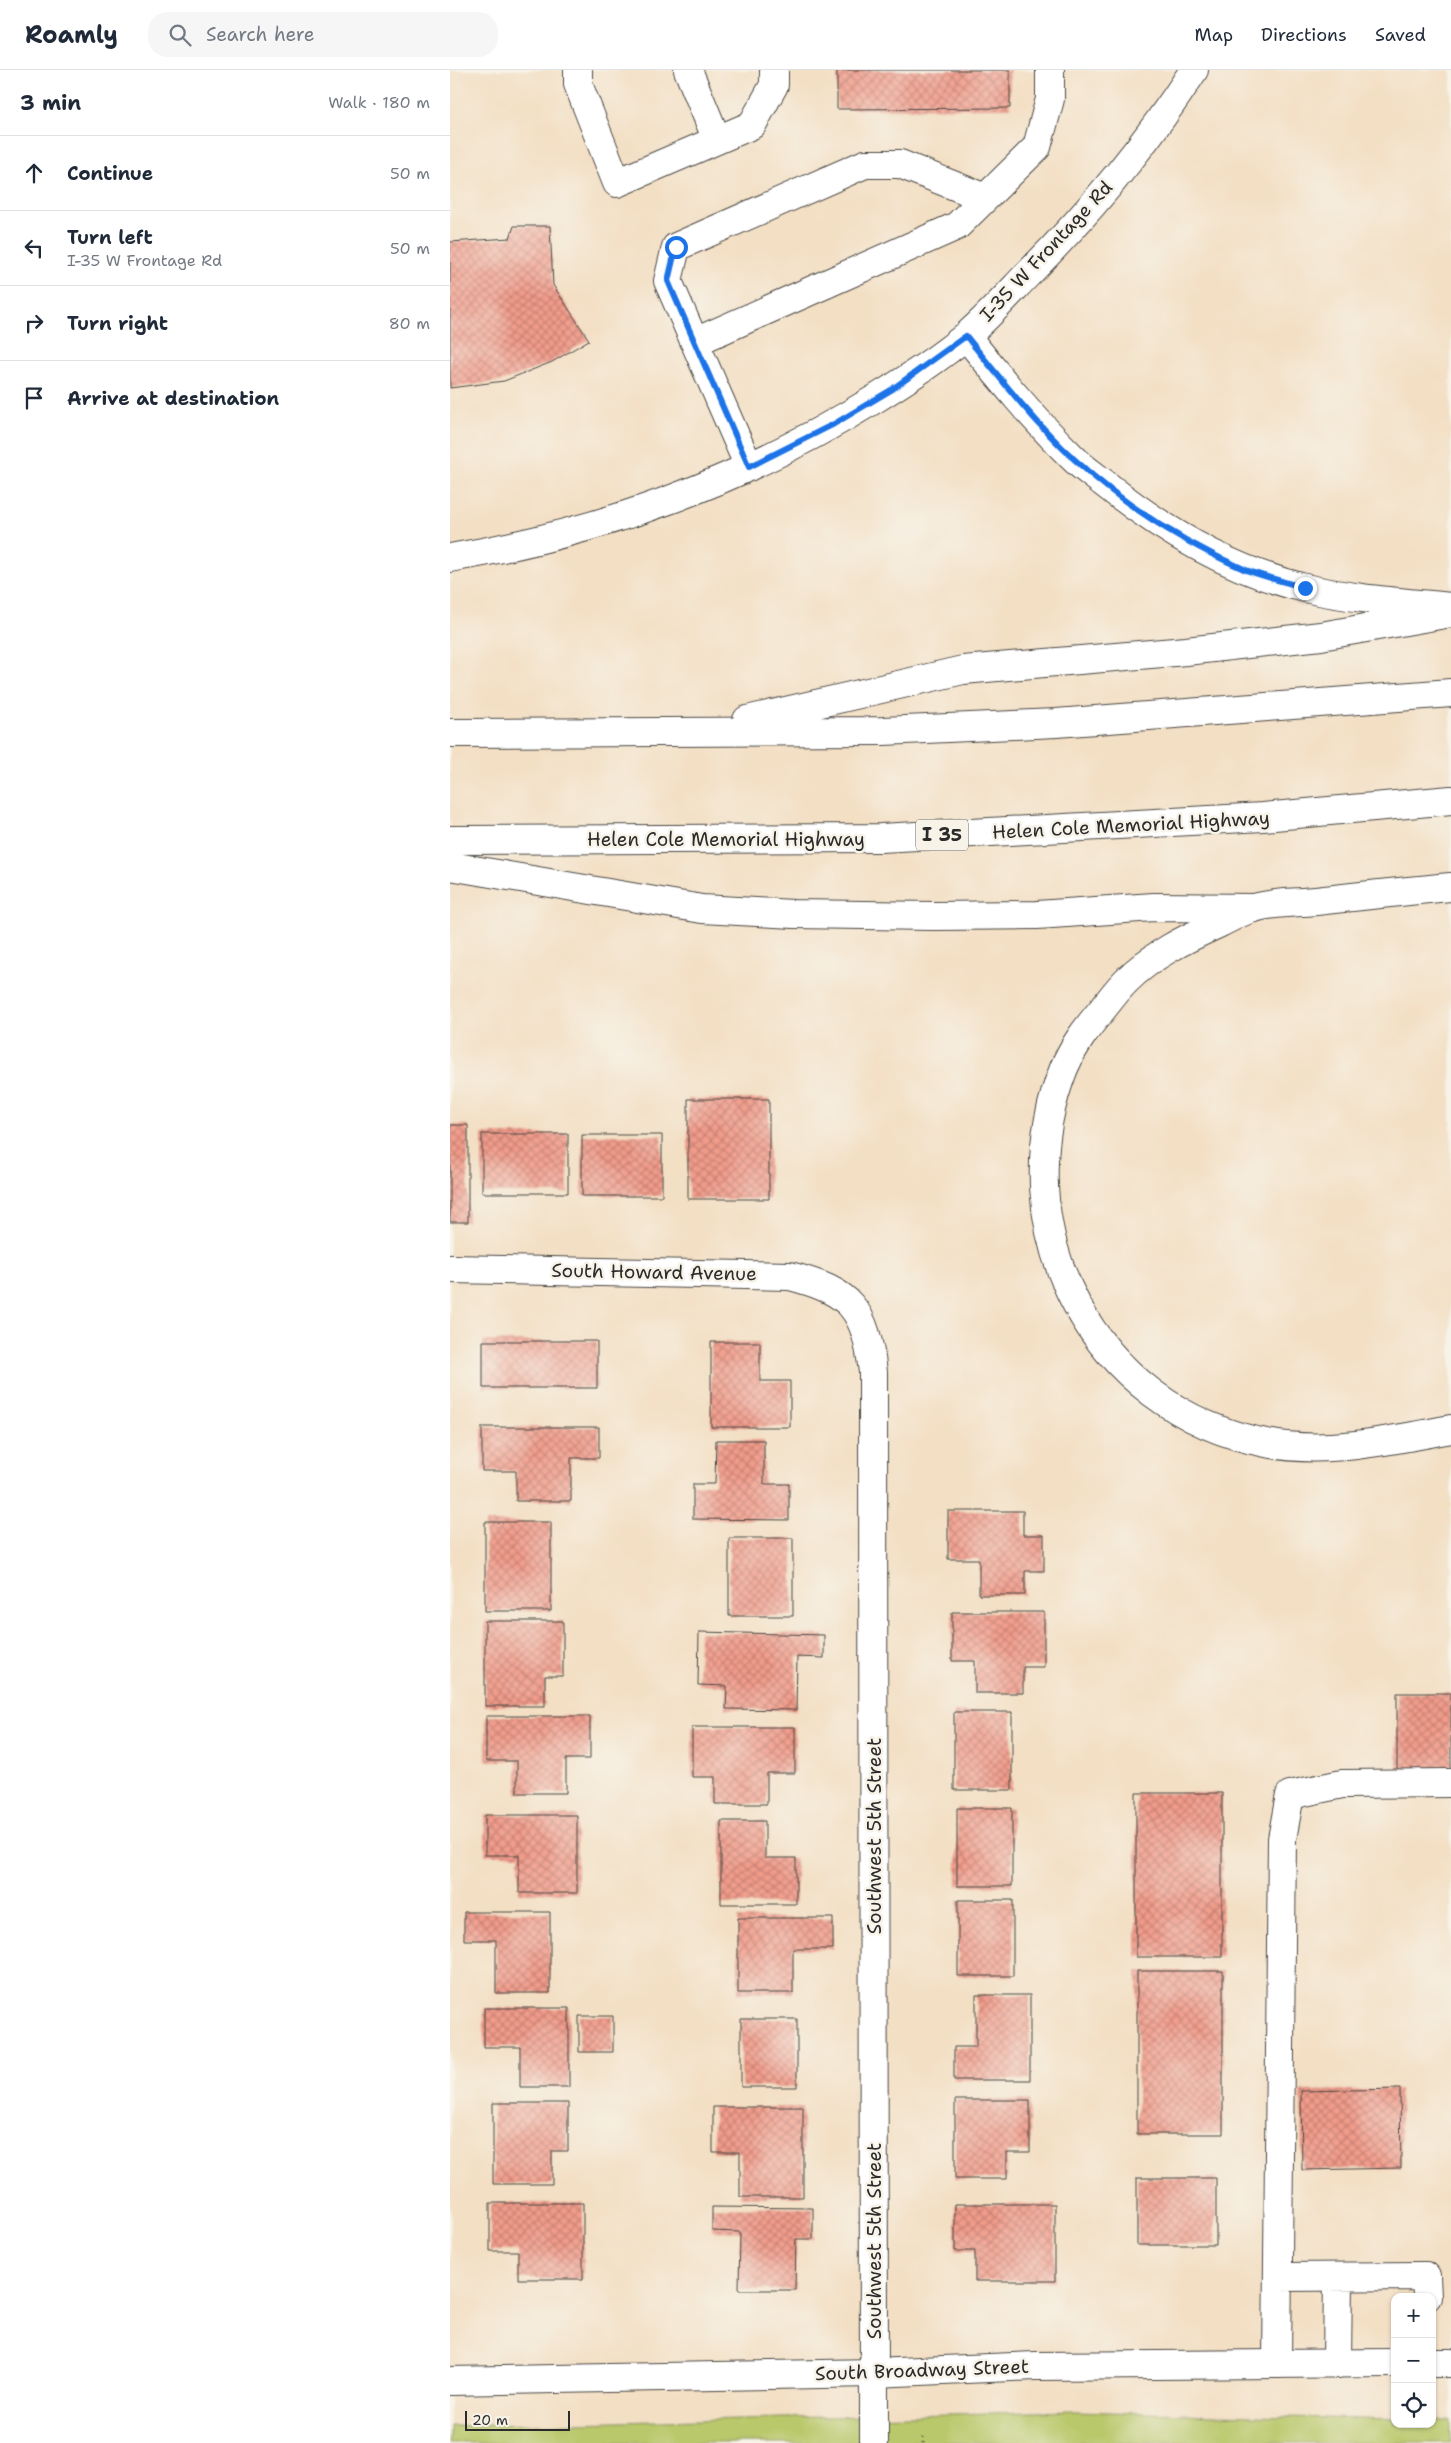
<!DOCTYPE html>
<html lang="en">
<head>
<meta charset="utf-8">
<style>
  :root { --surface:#fff; --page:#f6f6f7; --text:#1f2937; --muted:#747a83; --line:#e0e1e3 }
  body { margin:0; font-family:"Shantell Sans",sans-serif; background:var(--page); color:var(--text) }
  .controls { position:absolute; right:15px; bottom:15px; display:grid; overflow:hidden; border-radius:10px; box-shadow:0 1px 4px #0004 }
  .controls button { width:45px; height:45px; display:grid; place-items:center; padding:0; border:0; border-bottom:1px solid var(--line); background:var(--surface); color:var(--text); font:25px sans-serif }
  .scale { position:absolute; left:15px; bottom:12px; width:105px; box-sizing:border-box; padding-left:5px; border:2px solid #2b2b2b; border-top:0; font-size:14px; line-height:18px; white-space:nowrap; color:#2b2b2b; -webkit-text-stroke:4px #f7f3e8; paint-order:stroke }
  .stop { position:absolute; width:15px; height:15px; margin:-11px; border:4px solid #1a73e8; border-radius:50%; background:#fff }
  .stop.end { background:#1a73e8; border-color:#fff; box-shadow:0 1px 5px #0008 }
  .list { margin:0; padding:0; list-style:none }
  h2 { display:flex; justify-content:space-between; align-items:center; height:65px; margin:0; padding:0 20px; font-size:21px }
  h2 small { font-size:16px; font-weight:400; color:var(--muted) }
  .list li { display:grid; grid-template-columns:32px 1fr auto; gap:15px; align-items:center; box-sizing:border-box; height:75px; padding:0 20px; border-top:1px solid var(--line) }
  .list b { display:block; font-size:19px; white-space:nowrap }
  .list p { margin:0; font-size:16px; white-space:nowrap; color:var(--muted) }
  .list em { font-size:16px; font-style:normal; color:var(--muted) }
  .icon { flex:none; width:28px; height:28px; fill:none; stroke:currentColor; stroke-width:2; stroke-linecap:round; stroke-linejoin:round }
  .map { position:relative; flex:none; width:1001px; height:2373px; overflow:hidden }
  header { display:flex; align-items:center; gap:30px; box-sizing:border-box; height:70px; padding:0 25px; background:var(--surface); border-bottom:1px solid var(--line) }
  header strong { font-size:24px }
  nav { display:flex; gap:28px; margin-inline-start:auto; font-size:18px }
  .search { width:350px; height:45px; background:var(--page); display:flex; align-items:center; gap:12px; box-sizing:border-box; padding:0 18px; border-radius:20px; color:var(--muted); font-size:19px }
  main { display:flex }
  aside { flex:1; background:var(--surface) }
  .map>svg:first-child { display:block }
  .park { fill:#b9c86b; stroke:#727a4b }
  .building { fill:url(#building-cross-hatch) }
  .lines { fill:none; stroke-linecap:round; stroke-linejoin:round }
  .minor-casing { stroke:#494642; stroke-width:30 }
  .major-casing { stroke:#494642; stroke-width:30 }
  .highway-casing { stroke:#494642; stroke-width:30 }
  .path { stroke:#494642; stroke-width:3; stroke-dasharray:1 4; stroke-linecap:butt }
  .minor { stroke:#fff; stroke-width:28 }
  .major { stroke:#fff; stroke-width:28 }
  .highway { stroke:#fff; stroke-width:28 }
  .route { stroke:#1a73e8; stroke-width:6 }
  .labels { text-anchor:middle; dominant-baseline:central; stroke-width:5; stroke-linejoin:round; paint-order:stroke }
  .shield { fill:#f7f3e8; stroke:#686764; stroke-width:1 }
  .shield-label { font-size:18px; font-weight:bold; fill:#2b2b2b }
  .street-label { font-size:19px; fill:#2b2b2b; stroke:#f7f3e8 }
</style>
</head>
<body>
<header>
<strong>Roamly</strong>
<div class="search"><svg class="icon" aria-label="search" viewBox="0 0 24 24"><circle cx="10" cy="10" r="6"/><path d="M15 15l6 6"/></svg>Search here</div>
<nav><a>Map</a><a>Directions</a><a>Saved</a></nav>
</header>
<main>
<aside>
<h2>3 min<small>Walk · 180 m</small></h2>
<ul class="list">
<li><svg class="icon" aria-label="ahead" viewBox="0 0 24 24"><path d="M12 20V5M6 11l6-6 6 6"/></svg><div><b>Continue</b></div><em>50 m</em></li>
<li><svg class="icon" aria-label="left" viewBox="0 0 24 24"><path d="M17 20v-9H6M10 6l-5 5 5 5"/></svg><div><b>Turn left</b><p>I-35 W Frontage Rd</p></div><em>50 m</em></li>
<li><svg class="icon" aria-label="right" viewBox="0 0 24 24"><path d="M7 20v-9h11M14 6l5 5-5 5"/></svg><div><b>Turn right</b></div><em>80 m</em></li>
<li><svg class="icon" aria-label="arrive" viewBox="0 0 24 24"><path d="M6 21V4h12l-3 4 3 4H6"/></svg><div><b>Arrive at destination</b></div></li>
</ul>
</aside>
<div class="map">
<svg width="1001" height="2373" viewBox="0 0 1001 2373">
  <defs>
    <pattern id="building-cross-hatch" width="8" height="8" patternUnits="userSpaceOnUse" patternTransform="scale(1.25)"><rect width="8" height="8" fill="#f29c8b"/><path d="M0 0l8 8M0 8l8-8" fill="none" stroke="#c47f72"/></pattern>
  </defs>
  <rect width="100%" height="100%" fill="#f7f3e8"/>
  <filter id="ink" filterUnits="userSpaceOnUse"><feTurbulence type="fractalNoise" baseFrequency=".02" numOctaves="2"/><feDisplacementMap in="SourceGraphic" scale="10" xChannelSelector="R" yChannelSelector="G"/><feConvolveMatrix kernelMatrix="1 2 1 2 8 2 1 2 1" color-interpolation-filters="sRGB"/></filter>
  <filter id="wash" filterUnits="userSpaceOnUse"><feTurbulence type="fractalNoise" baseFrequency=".0096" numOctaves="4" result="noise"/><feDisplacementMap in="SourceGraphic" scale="20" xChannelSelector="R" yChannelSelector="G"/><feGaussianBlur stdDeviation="1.12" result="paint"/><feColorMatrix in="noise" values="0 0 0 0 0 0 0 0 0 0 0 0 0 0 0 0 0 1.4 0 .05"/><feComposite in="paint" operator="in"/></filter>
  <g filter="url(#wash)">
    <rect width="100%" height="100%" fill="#f3dfc4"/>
    <path class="park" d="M624 2341 945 2350V2354H982V2350H1001V2373H0V2356Z"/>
    <g id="blocks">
      <path class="building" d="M387 0H560V38L387 39Z
        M64 156H100L103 215 139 270 102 292 54 311 0 318V172L60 168Z
        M238 1029H319V1129H238Z
        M0 1055H18V1152H0Z
        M32 1064H118V1123H32Z
        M132 1065H212V1126H132Z
        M33 1271H147V1318H33Z
        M261 1272H310V1311H340V1357H261Z
        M32 1357H149V1388H121V1431H66V1401H32Z
        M266 1370H314V1414H339V1450L243 1449V1414H265Z
        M498 1441H573V1465H594V1501H575V1525H529V1489H498Z
        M35 1452H101V1541H35Z
        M279 1468H343V1546H279Z
        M502 1542H594V1597H573V1623H525V1591H502Z
        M35 1551H113V1606H95V1636H35Z
        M249 1562 374 1565V1588L347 1587 346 1640 276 1639 277 1616 248 1615Z
        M947 1623H1001V1708H947Z
        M504 1642H562V1720H504Z
        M36 1646H140V1689H116V1723H67V1691H36Z
        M242 1657H345V1703H317V1734H265V1707H242Z
        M686 1723H772V1887H686Z
        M507 1738H562V1816H507Z
        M35 1745H127V1823H69V1785H35Z
        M271 1751H315V1788H346V1834H271Z
        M508 1830H563V1906H508Z
        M14 1842H100V1923H46V1870H14Z
        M288 1848H383V1879H343V1923H288Z
        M687 1901H773V2064H687Z
        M526 1925H580V2010H504V1977H526Z
        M34 1938H119V2017H70V1977H34Z
        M129 1946H163V1982H129Z
        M291 1949H347V2017H291Z
        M950 2019 951 2098 852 2100 851 2021Z
        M505 2030H580V2082H557V2109H505Z
        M43 2033H118V2081H102V2114H43Z
        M263 2037H353V2127H290V2082H263Z
        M687 2108H766V2175H687Z
        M40 2133H133V2209H68V2181H40Z
        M505 2134H605V2211H525V2181H505Z
        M262 2137 363 2138V2169H346L345 2220H289L290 2162 262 2161Z"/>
    </g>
  </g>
  <g filter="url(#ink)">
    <use href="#blocks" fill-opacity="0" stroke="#494642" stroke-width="1"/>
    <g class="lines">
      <defs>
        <path id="minor" d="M128 0V14L167 113 302 55 324 15V0
          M238 0 267 70
          M245 272 507 156 587 77 600 29V0
          M299 397 218 211 226 177 415 94H450L535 128
          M0 488C154 462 292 411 425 329 456 310 488 289 516 266 537 248 556 227 575 207 638 144 696 75 744 0
          M0 1199 340 1206C402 1222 415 1239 423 1302L424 2373
          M828 2207 976 2206 977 2227
          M827 2294 832 1769 840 1725 892 1714 1001 1713
          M887 2294 888 2207"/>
        <path id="major" d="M516 266C550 308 584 350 623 388 633 398 645 406 655 414 714 461 781 501 855 518 903 529 952 532 1001 537
          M1001 817C956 821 911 826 866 831 846 833 823 832 804 838 791 841 779 849 768 854 735 869 702 885 676 911 667 920 659 931 651 941 636 959 623 976 614 998 550 1159 643 1340 816 1373 877 1385 941 1370 1001 1359
          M982 2293H1001
          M0 2311 424 2303 586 2296 945 2293"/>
        <path id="highway" d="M297 650 513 600 736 581 871 566 1001 543
          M0 663 433 661 606 653 1001 623
          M0 770 431 768 813 747 1001 730
          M0 796 252 839 344 844 483 846 587 845 704 837 804 838"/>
      </defs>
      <use href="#minor" class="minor-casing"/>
      <use href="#major" class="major-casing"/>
      <use href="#highway" class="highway-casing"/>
      <path class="path" d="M374 2373V2369
        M473 2373V2364"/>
      <use href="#minor" class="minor"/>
      <use href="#major" class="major"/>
      <use href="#highway" class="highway"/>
    </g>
  </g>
  <g class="lines" filter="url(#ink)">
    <path class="route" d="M226 177 218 211 299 397 384 354 441 320 516 266C550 308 584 352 624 389 674 435 734 473 796 500 815 507 835 512 855 518"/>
  </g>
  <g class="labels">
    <rect class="shield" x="466" y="749.5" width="52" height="31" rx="4"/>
    <g class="shield-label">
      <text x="492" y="765">I 35</text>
    </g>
    <g class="street-label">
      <text transform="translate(596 181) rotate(-47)">I-35 W Frontage Rd</text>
      <text transform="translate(681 755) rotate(-3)">Helen Cole Memorial Highway</text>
      <text x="276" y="769">Helen Cole Memorial Highway</text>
      <text transform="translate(204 1202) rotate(1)">South Howard Avenue</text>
      <text transform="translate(424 1766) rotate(-90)">Southwest 5th Street</text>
      <text transform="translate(424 2171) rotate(-90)">Southwest 5th Street</text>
      <text transform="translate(472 2300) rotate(-2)">South Broadway Street</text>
    </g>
  </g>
</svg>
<div class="controls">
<button>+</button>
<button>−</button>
<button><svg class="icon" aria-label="locate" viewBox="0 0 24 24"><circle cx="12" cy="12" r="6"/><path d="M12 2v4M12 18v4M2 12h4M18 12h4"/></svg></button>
</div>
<div class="scale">20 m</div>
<div class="stop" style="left:226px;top:177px"></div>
<div class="stop end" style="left:855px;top:518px"></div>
</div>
</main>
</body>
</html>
